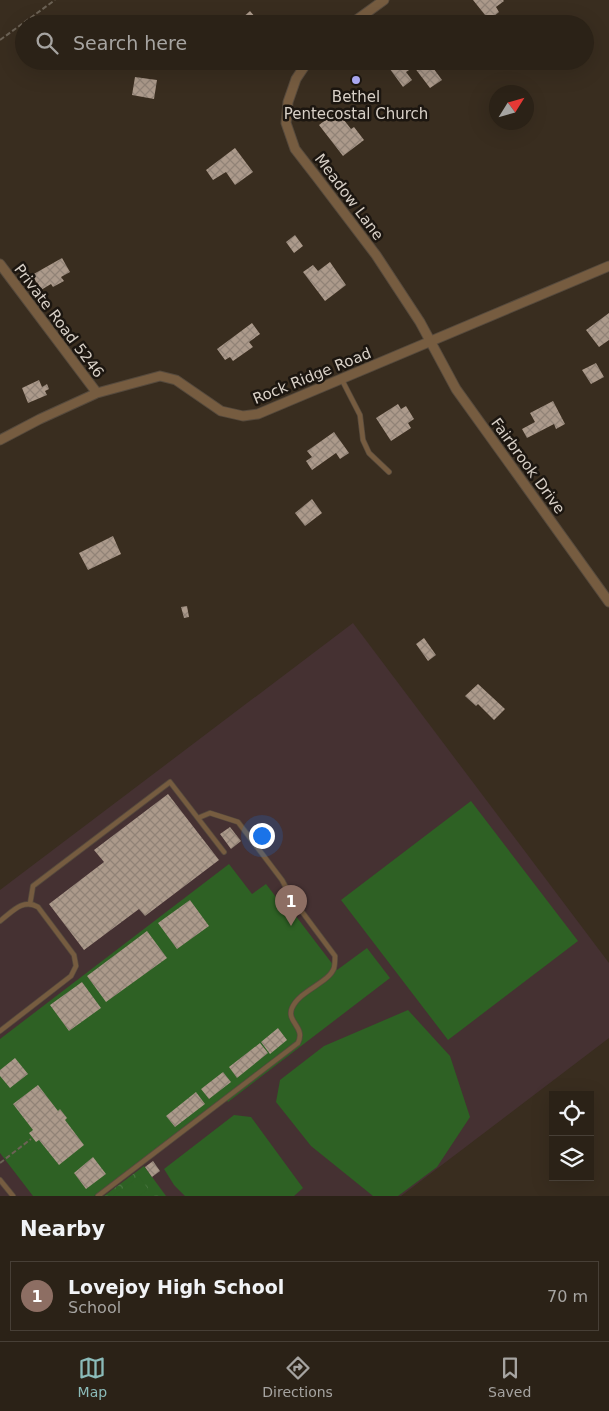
<!DOCTYPE html>
<html lang="en">
<head>
<meta charset="utf-8">
<style>
  :root { --surface:#2b2217; --page:#332a20; --text:#f1f3f6; --muted:#a6a4a1; --line:#473f36; --accent:#8bbbb9 }
  body { margin:0; font-family:"DejaVu Sans",sans-serif; background:var(--page); color:var(--text) }
  .controls { position:absolute; right:15px; bottom:15px; display:grid; overflow:hidden; border-radius:0px; box-shadow:0 5px 20px #0002 }
  .controls button { width:45px; height:45px; display:grid; place-items:center; padding:0; border:0; border-bottom:1px solid var(--line); background:var(--surface); color:var(--text); font:25px sans-serif }
  .compass { position:absolute; left:489px; top:85px; width:45px; height:45px; border-radius:50%; background:var(--surface); box-shadow:0 5px 20px #0002; rotate:53deg }
  .you { position:absolute; left:261px; top:835px; width:18px; height:18px; margin:-12px; border:4px solid #fff; border-radius:50%; background:#1a73e8; box-shadow:0 0 0 8px #1a73e833 }
  .badge { display:grid; place-items:center; width:32px; height:32px; border-radius:50%; background:var(--accent); color:#fff; font-size:16px; font-weight:700 }
  .pin { position:absolute; translate:-50% -41px; filter:drop-shadow(0 1px 2px #0008) }
  .pin::after { content:''; position:absolute; top:26px; width:18px; height:15px; background:inherit; clip-path:polygon(0 0,100% 0,50% 100%) }
  .list { margin:0; padding:0; list-style:none }
  h2 { display:flex; justify-content:space-between; align-items:center; height:65px; margin:0; padding:0 20px; font-size:21px }
  h2 small { font-size:16px; font-weight:400; color:var(--muted) }
  .list li { display:grid; grid-template-columns:32px 1fr auto; gap:15px; align-items:center; box-sizing:border-box; height:70px; margin:0 10px 10px; padding:0 10px; border:1px solid var(--line); border-radius:0px }
  .list b { display:block; font-size:19px; white-space:nowrap }
  .list p { margin:0; font-size:16px; white-space:nowrap; color:var(--muted) }
  .list em { font-size:16px; font-style:normal; color:var(--muted) }
  .icon { flex:none; width:28px; height:28px; fill:none; stroke:currentColor; stroke-width:2; stroke-linecap:round; stroke-linejoin:round }
  .map { position:relative; flex:none; width:609px; height:1196px; overflow:hidden }
  .search { position:absolute; background:var(--surface); box-shadow:0 5px 20px #0002; left:15px; right:15px; top:15px; height:55px; display:flex; align-items:center; gap:12px; box-sizing:border-box; padding:0 18px; border-radius:28px; color:var(--muted); font-size:19px }
  .sheet { height:145px; background:var(--surface) }
  nav { display:flex; justify-content:space-around; align-items:center; box-sizing:border-box; height:70px; border-top:1px solid var(--line); background:var(--surface); font-size:14px; color:var(--muted) }
  nav a { display:grid; justify-items:center; gap:2px }
  nav .on { color:var(--accent) }
  .map>svg:first-child { display:block }
  .education { fill:#453132 }
  .park { fill:url(#park-crowns) }
  .garden { fill:#2e6124 }
  .building { fill:url(#building-cross-hatch) }
  .lines { fill:none; stroke-linecap:round; stroke-linejoin:round }
  .service-casing { stroke:#564a3d; stroke-width:6 }
  .minor-casing { stroke:#564a3d; stroke-width:11 }
  .path { stroke:#6c6255; stroke-width:2; stroke-dasharray:5 2.5; stroke-linecap:butt }
  .service { stroke:#765c40; stroke-width:4.5 }
  .minor { stroke:#765c40; stroke-width:9 }
  .poi-dot { fill:#b0aefa; stroke:#1c1610; stroke-width:2 }
  .labels { text-anchor:middle; dominant-baseline:central; stroke-width:5; stroke-linejoin:round; paint-order:stroke }
  .poi-label { font-size:15px; fill:#d8d0c7; stroke:#1c1610 }
  .street-label { font-size:15px; fill:#d8d0c7; stroke:#1c1610 }
</style>
</head>
<body>
<div class="map">
<svg width="609" height="1196" viewBox="0 0 609 1196">
  <defs>
    <pattern id="park-crowns" width="20" height="18" patternUnits="userSpaceOnUse" patternTransform="scale(1.25)"><rect width="20" height="18" fill="#2e6124"/><path d="M2 6a3 3 0 1 1 6 0M12 15a3 3 0 1 1 6 0" fill="none" stroke="#4c7742"/></pattern>
    <pattern id="building-cross-hatch" width="8" height="8" patternUnits="userSpaceOnUse" patternTransform="scale(1.25)"><rect width="8" height="8" fill="#ac9a8b"/><path d="M0 0l8 8M0 8l8-8" fill="none" stroke="#918377"/></pattern>
  </defs>
  <rect width="100%" height="100%" fill="#392d1f"/>
  <path class="education" d="M353 623 609 963V1038L401 1196H0V890Z"/>
  <path class="park" d="M144 1166 166 1196H104Z"/>
  <path class="garden" d="M471 801 578 941 448 1040 341 900Z
    M229 864 252 894 266 884 276 897 279 894 337 970 367 948 390 978 228 1102 224 1097 94 1196H33L0 1153V1039Z
    M408 1010 450 1056 470 1117 437 1167 398 1196H373L311 1146 276 1102 280 1080 324 1046Z
    M234 1115 251 1117 303 1188 294 1196H185L174 1185 164 1169Z
    M139 1176 148 1189 139 1196H113Z"/>
  <path class="building" d="M473 0H503L504 1 496 7 499 12 489 20Z
    M250 11 261 24H247L242 18Z
    M384 61H428L442 80 430 88 414 67 406 72 412 80 403 87Z
    M135 77 157 80 154 99 132 95Z
    M337 111 351 129 354 127 364 140 343 156 319 125Z
    M235 148 253 172 235 185 226 172 213 180 206 170Z
    M295 235 303 246 294 253 286 242Z
    M62 258 70 272 61 277 64 281 53 287 51 284 41 290 32 275Z
    M330 262 346 285 325 301 303 272 313 265 318 271Z
    M609 313V340L599 347 586 330Z
    M252 323 260 334 249 342 253 347 233 361 230 357 225 360 217 349Z
    M596 363 604 377 591 384 582 370Z
    M39 380 42 387 47 384 49 389 45 391 47 395 28 403 22 388Z
    M553 401 565 424 556 429 554 424 527 438 522 429 535 422 530 413Z
    M398 404 401 409 406 406 414 419 408 423 411 428 391 441 376 418Z
    M334 432 349 453 340 459 336 453 312 470 306 461 312 457 307 451Z
    M312 499 322 513 305 526 295 513Z
    M113 536 121 554 88 570 79 553Z
    M187 606 189 617 184 618 181 607Z
    M424 638 436 655 428 661 416 644Z
    M478 684 505 709 494 720 478 704 476 706 465 696Z
    M168 794 219 860 145 916 139 909 84 950 49 904 104 862 94 850Z
    M230 827 241 841 231 849 220 834Z
    M190 900 209 926 177 949 158 923Z
    M147 931 167 958 106 1002 87 976Z
    M82 982 101 1008 69 1031 50 1005Z
    M278 1028 287 1040 270 1054 261 1042Z
    M260 1043 268 1053 237 1078 229 1067Z
    M15 1058 28 1074 10 1088 0 1076V1070Z
    M223 1072 231 1082 209 1099 201 1089Z
    M38 1085 58 1111 60 1109 67 1118 65 1120 84 1145 59 1165 39 1140 36 1142 29 1133 33 1130 13 1104Z
    M196 1092 205 1104 175 1127 166 1116Z
    M93 1157 106 1174 86 1189 74 1173Z
    M153 1161 160 1171 152 1177 145 1167Z"/>
  <g class="lines">
    <defs>
      <path id="service" d="M342 380 360 415 363 440 369 453 389 472
        M30 904 33 886 170 782 224 852
        M0 921C12 912 23 898 38 907L74 955 76 966 71 976 0 1031
        M0 1180 13 1196
        M98 1196 298 1043C306 1027 286 1022 292 1008 300 990 329 983 334 968 335 964 335 960 335 956L291 897 282 880 238 822 210 813 198 818"/>
      <path id="minor" d="M351 24 384 0
        M308 61 296 79 288 102 286 123 295 149 319 180 376 255 420 322 456 389 609 602
        M0 264 97 393
        M0 440 40 419 97 393 160 376 176 380 221 411 243 416 258 414 609 266"/>
    </defs>
    <use href="#service" class="service-casing"/>
    <use href="#minor" class="minor-casing"/>
    <path class="path" d="M0 40 55 0
      M0 1163 31 1139"/>
    <use href="#service" class="service"/>
    <use href="#minor" class="minor"/>
  </g>
  <circle class="poi-dot" cx="356" cy="80" r="5"/>
  <g class="labels">
    <g class="poi-label">
      <text x="356" y="97">Bethel<tspan x="356" dy="17">Pentecostal Church</tspan></text>
    </g>
    <g class="street-label">
      <text transform="translate(349 197) rotate(53)">Meadow Lane</text>
      <text transform="translate(59 321) rotate(53)">Private Road 5246</text>
      <text transform="translate(312 376) rotate(-22)">Rock Ridge Road</text>
      <text transform="translate(528 466) rotate(54)">Fairbrook Drive</text>
    </g>
  </g>
</svg>
<div class="controls">
<button><svg class="icon" aria-label="locate" viewBox="0 0 24 24"><circle cx="12" cy="12" r="6"/><path d="M12 2v4M12 18v4M2 12h4M18 12h4"/></svg></button>
<button><svg class="icon" aria-label="layers" viewBox="0 0 24 24"><path d="M12 4l9 5-9 5-9-5zM3 14l9 5 9-5"/></svg></button>
</div>
<svg class="compass" viewBox="-18 -18 36 36"><path d="M0-13l5 13h-10z" fill="#e53935"/><path d="M0 13l5-13h-10z" fill="#a6a4a1"/></svg>
<div class="you"></div>
<div class="pin badge" style="left:291px;top:926px;background:#8d6e63">1</div>
<div class="search"><svg class="icon" aria-label="search" viewBox="0 0 24 24"><circle cx="10" cy="10" r="6"/><path d="M15 15l6 6"/></svg>Search here</div>
</div>
<section class="sheet">
<h2>Nearby<small></small></h2>
<ul class="list">
<li><span class="badge" style="background:#8d6e63">1</span><div><b>Lovejoy High School</b><p>School</p></div><em>70 m</em></li>
</ul>
</section>
<nav>
<a class="on"><svg class="icon" aria-label="map" viewBox="0 0 24 24"><path d="M3 6l6-2 6 2 6-2v14l-6 2-6-2-6 2zM9 4v14M15 6v14"/></svg>Map</a>
<a><svg class="icon" aria-label="directions" viewBox="0 0 24 24"><path d="M12 3l9 9-9 9-9-9zM9 14v-3h6M13 9l2 2-2 2"/></svg>Directions</a>
<a><svg class="icon" aria-label="saved" viewBox="0 0 24 24"><path d="M7 4h10v16l-5-4-5 4z"/></svg>Saved</a>
</nav>
</body>
</html>
